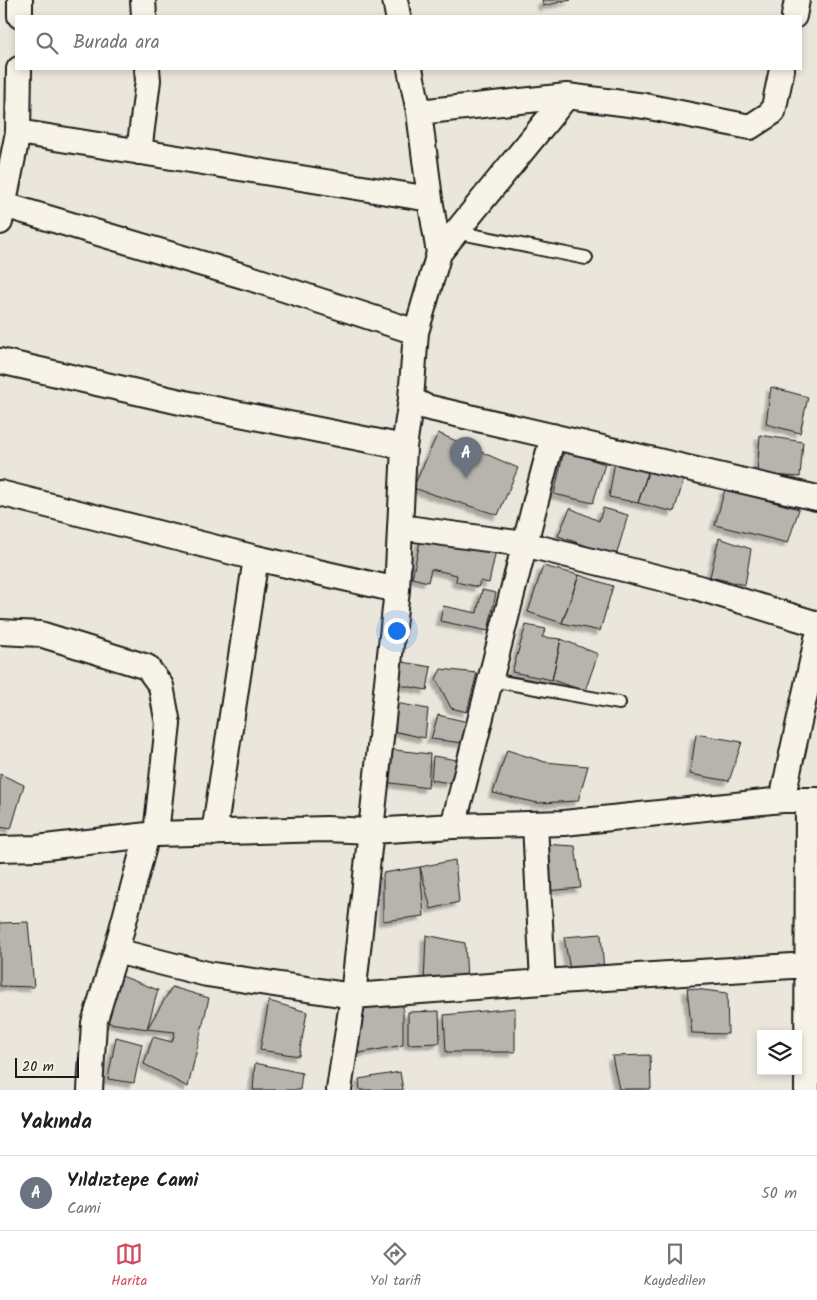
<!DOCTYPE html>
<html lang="tr">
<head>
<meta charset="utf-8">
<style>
  :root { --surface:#fff; --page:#f6f6f6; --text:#202124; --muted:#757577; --line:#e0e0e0; --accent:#d1495b }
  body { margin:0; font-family:Kalam,sans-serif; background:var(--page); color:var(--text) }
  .controls { position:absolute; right:15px; bottom:15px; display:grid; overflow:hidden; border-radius:0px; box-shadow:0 2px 8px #0003 }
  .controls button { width:45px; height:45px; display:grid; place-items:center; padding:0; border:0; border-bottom:1px solid var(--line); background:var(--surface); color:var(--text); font:25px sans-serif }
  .scale { position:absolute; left:15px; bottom:12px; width:64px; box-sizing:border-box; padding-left:5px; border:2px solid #1c1c1c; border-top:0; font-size:14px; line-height:18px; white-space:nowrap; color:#1c1c1c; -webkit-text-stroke:4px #f7f3e8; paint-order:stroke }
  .you { position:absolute; left:396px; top:630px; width:18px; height:18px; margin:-12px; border:4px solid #fff; border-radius:50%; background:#1a73e8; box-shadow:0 0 0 8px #1a73e833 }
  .badge { display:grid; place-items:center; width:32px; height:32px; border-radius:50%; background:var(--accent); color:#fff; font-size:16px; font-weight:700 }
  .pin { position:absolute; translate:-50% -41px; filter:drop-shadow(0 1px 2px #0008) }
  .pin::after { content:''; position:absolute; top:26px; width:18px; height:15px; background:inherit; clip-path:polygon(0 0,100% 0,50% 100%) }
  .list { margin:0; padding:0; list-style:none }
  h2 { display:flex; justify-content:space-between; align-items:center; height:65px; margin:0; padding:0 20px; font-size:21px }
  h2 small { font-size:16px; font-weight:400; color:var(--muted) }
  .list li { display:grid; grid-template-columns:32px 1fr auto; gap:15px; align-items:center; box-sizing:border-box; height:75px; padding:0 20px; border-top:1px solid var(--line) }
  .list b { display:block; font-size:19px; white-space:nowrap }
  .list p { margin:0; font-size:16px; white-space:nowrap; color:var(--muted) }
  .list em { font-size:16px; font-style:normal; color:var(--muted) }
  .icon { flex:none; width:28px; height:28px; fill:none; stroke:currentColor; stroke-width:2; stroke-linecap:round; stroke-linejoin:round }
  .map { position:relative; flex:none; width:817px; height:1090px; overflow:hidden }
  .search { position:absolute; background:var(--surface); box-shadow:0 2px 8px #0003; left:15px; right:15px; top:15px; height:55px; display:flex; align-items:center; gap:12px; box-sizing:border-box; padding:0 18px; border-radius:0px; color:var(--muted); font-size:19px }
  .sheet { height:140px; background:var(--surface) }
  nav { display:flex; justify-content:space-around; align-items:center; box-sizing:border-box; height:70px; border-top:1px solid var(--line); background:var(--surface); font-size:14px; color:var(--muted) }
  nav a { display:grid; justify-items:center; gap:2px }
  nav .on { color:var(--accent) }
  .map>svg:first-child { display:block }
  .building { fill:#b6b4ac; stroke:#1c1c1c; filter:url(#shadow) }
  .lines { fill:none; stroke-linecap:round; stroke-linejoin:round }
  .lane-casing { stroke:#1c1c1c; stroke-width:16 }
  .street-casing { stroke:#1c1c1c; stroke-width:28 }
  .lane { stroke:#f7f3e8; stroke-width:12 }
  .street { stroke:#f7f3e8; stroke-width:24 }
</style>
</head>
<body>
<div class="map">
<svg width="817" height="1090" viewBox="0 0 817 1090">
  <defs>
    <filter id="shadow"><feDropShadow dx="-4.5" dy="4.5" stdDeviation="1" flood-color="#0004"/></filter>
  </defs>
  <rect width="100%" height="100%" fill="#eae6dc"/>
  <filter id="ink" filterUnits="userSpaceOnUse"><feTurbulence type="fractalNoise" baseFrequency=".02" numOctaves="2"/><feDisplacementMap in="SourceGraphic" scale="10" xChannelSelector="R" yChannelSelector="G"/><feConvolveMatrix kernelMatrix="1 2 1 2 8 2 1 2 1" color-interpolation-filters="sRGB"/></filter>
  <g filter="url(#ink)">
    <path class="building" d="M542 0H571L543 6Z
      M771 387 808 397 800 433 766 424Z
      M438 433 518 468 498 515 413 488Z
      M760 435 803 442 800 477 757 474Z
      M564 451 605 464 593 503 554 494Z
      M615 461 648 472 638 503 609 497Z
      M648 472 684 479 674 512 638 503Z
      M725 489 799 509 788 543 715 525Z
      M570 508 599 521 603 508 628 515 616 556 558 536Z
      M422 533 496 550 489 583 480 581 478 587 456 582 457 575 431 569 428 582 412 578Z
      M719 538 751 549 745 585 710 577Z
      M543 566 579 575 562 623 528 612Z
      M579 575 613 586 600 631 562 623Z
      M482 590 496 593 488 631 440 621 443 606 477 613Z
      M526 625 546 629 542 637 561 639 552 680 512 672Z
      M561 639 598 654 585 691 552 680Z
      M397 661 431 667 427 690 399 685Z
      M441 669 477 673 467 712 451 708 436 679Z
      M391 702 428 709 425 738 388 730Z
      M438 715 468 722 463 743 431 739Z
      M696 734 742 742 729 781 690 774Z
      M387 749 430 754 428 788 384 782Z
      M507 750 545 762 588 766 578 801 538 803 493 793Z
      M433 756 457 760 450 783 431 780Z
      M0 774 24 785 11 829 0 827Z
      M542 844 575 846 581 888 545 891Z
      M455 860 459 902 431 909 420 867Z
      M420 867 424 916 383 921V873Z
      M28 922 34 987 0 986V923Z
      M601 934 604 971 571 975 564 937Z
      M426 935 465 943 467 979 424 985Z
      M119 975 158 990 147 1029 104 1022Z
      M172 987 209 998 188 1087 144 1064 153 1037 172 1042 175 1032 147 1029Z
      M687 988 727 993 728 1034 692 1033Z
      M269 1001 307 1012 299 1056 260 1050Z
      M403 1002V1045L354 1054 365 1003Z
      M515 1008V1052H446L444 1015Z
      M439 1011 440 1043 408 1044V1012Z
      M116 1037 142 1044 134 1083 108 1079Z
      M650 1055 651 1089H619L612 1056Z
      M255 1063 302 1073 300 1090H253Z
      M400 1072 403 1090H360L359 1079Z"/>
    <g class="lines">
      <defs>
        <path id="lane" d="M456 232 586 258
          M491 680 619 703"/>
        <path id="street" d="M143 0 144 16
          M395 0 398 16
          M20 16V0
          M794 16 797 0
          M419 112 567 96 645 106 750 127 773 112 782 69
          M18 132 430 199
          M139 152 148 80 147 69
          M0 205H4L250 278 416 332
          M0 222 18 132 19 69
          M439 253 567 96
          M0 361 185 403 404 447
          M411 399 426 407 817 498
          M0 493 256 558 397 590
          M400 527 524 544 696 587 817 624
          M0 632 40 634 147 667 161 686 168 724 156 834
          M782 800 817 639
          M535 824 543 982
          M453 826C487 696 518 566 553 436
          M214 833 256 558
          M0 849 37 848 156 834 326 829 371 831 453 826 564 823 782 800H817
          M116 951 207 974 353 996 543 982 808 965
          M90 1090 94 1023 116 951 147 835
          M339 1090 353 996 397 590 404 447 411 399 416 332 439 253 430 199 419 112 410 69
          M807 1090 808 800"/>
      </defs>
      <use href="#lane" class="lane-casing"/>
      <use href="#street" class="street-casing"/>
      <use href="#lane" class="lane"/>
      <use href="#street" class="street"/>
    </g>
  </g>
</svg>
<div class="controls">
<button><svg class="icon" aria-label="layers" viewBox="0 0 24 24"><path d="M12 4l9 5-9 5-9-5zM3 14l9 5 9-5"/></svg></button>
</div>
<div class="scale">20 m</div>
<div class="you"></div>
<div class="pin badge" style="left:466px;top:478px;background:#6b7280">A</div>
<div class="search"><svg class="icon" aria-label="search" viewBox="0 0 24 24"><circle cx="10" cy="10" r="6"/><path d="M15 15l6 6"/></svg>Burada ara</div>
</div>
<section class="sheet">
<h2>Yakında<small></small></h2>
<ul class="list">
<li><span class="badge" style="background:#6b7280">A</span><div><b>Yıldıztepe Cami</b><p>Cami</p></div><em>50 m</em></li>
</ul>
</section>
<nav>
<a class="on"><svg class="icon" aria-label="map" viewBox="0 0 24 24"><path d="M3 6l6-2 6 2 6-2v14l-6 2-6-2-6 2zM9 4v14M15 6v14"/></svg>Harita</a>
<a><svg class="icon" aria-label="directions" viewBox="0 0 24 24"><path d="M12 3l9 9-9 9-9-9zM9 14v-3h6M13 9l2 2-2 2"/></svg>Yol tarifi</a>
<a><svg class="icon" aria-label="saved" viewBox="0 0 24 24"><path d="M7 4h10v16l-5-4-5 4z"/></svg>Kaydedilen</a>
</nav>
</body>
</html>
